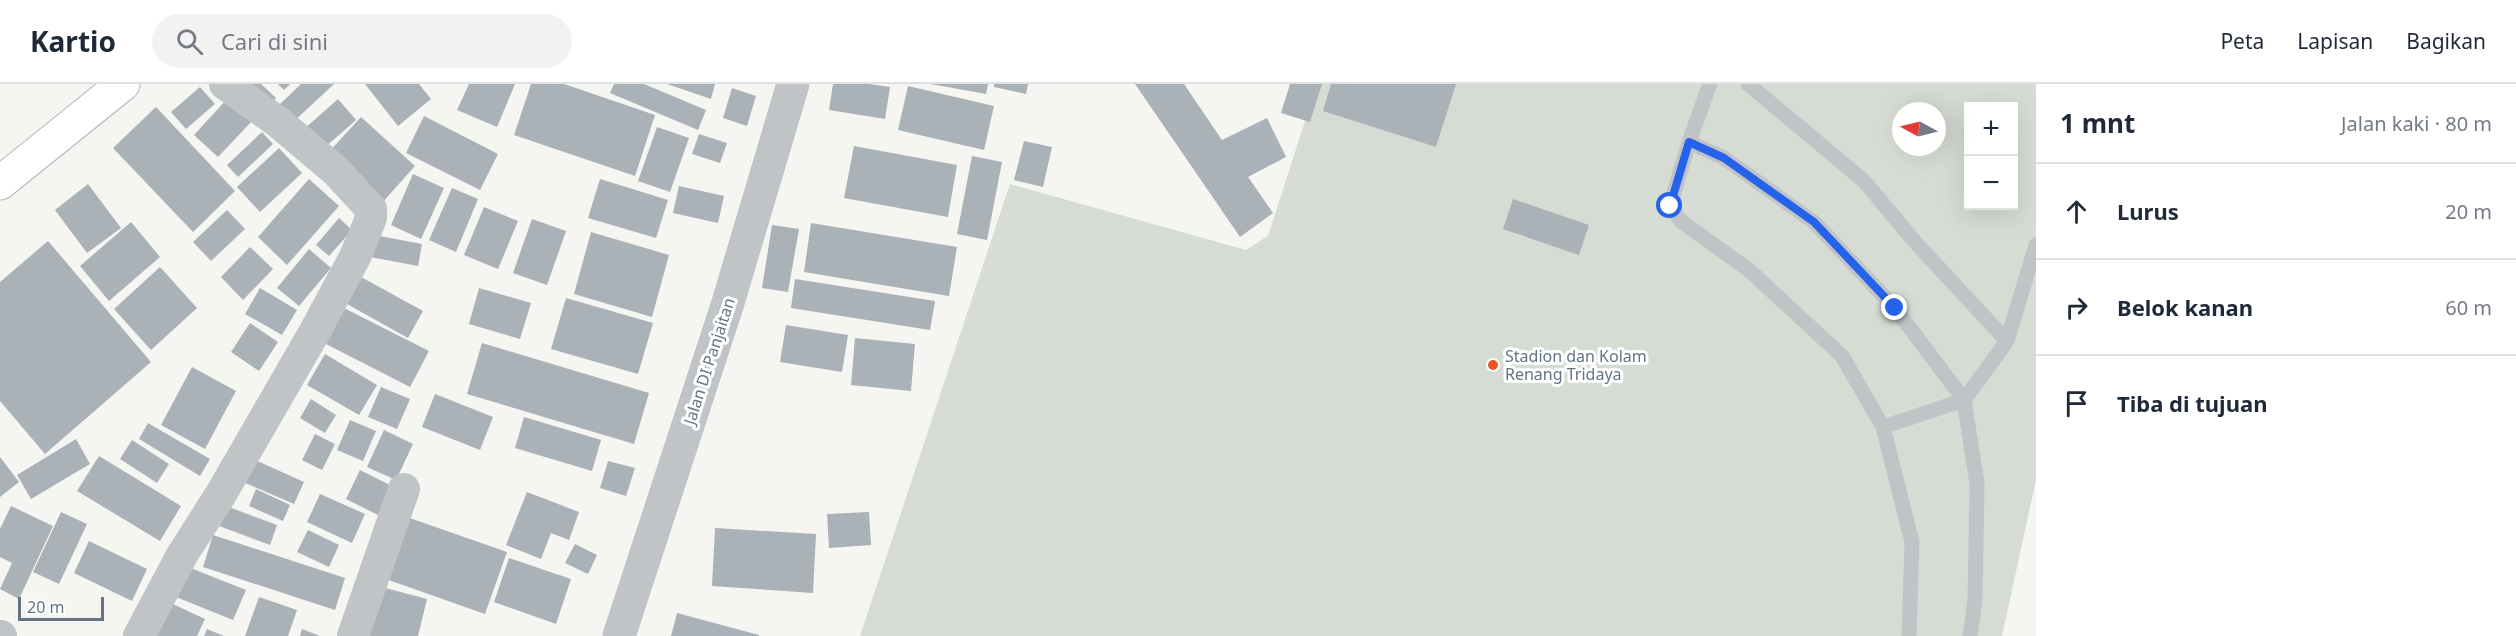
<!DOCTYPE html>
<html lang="id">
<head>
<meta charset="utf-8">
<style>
  :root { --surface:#fff; --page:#f2f2f3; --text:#1f2937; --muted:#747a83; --line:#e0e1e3 }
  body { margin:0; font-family:"Noto Sans",sans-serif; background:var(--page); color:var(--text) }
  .controls { position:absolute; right:18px; top:18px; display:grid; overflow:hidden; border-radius:0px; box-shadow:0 6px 24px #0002 }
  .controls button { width:54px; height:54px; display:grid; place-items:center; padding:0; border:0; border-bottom:2px solid var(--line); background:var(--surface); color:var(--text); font:30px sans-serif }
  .compass { position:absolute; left:1892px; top:18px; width:54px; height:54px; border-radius:50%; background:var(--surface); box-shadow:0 6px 24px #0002; rotate:277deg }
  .scale { position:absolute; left:18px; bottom:15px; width:86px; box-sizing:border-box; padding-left:6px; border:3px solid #647483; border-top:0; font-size:16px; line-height:21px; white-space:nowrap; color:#647483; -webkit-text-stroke:4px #fff; paint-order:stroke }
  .stop { position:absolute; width:18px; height:18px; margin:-14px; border:4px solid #2563eb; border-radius:50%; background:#fff }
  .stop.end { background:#2563eb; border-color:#fff; box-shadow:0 2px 6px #0008 }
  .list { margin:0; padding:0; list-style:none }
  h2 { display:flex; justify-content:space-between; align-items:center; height:78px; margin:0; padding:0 24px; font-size:26px }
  h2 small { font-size:20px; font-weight:400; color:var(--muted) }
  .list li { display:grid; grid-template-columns:39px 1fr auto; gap:18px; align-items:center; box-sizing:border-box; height:96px; padding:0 24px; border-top:2px solid var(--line) }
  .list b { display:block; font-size:22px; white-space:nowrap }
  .list em { font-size:20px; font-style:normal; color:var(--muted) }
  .icon { flex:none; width:33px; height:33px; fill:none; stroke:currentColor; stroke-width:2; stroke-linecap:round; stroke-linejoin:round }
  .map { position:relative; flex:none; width:2036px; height:552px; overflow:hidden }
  header { display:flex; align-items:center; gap:36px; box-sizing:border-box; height:84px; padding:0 30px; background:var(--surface); border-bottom:2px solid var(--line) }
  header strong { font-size:28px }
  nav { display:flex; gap:33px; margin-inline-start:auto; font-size:21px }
  .search { width:420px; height:54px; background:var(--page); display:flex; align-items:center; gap:15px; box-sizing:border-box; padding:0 21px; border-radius:33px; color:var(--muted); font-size:22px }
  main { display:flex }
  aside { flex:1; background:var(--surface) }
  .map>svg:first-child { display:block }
  .green { fill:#d6dcd3; fill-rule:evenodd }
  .building { fill:#aab1b7 }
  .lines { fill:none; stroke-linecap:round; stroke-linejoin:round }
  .primary-casing { stroke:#b3b7bb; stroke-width:35 }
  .service { stroke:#c0c4c7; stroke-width:15 }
  .minor { stroke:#c0c4c7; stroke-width:32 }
  .tertiary { stroke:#c0c4c7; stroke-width:33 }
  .primary { stroke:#fff; stroke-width:33 }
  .route { stroke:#2563eb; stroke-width:8 }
  .poi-dot { fill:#e45722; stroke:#fff; stroke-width:2 }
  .labels { text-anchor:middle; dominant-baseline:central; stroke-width:6; stroke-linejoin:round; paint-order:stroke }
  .poi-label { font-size:16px; fill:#647483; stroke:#fff; text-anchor:start }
  .street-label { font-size:16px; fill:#647483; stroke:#fff }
</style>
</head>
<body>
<header>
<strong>Kartio</strong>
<div class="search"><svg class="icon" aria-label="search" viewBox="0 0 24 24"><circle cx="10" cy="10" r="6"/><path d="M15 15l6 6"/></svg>Cari di sini</div>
<nav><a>Peta</a><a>Lapisan</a><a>Bagikan</a></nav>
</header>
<main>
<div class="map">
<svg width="2036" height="552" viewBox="0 0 2036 552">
  <rect width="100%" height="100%" fill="#f5f5f2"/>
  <path class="green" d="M1317 0H2036V396L2002 552H860L1010 100 1246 166 1268 152ZM1968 22H2014V122H1968ZM1901 27H1937V63H1901Z"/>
  <path class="building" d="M236 0H261L276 14 265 27Z
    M278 0H290L284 6Z
    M301 0H334L291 40 276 24Z
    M365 0H419L431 15 398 42Z
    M469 0H515L497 43 457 26Z
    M531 0H564L655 31 635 92 514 51Z
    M614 0H644L706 26 698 46 610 9Z
    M667 0H715L711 15Z
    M833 0H869L890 3 885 35 829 26Z
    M931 0H988L986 10Z
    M994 0H1028L1026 10 994 3Z
    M1135 0H1184L1222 56 1267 34 1286 73 1248 93 1273 129 1240 153Z
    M1290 0H1322L1310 38 1281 29Z
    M1331 0H1456L1436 63 1323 27Z
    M908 2 994 22 984 66 898 46Z
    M200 3 215 20 186 45 171 28Z
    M732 4 756 12 747 42 723 34Z
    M228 14 252 37 218 73 194 51Z
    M338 15 356 36 322 66 303 46Z
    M156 23 235 107 193 148 113 64Z
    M424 32 498 70 480 106 406 69Z
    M361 33 415 82 381 120 327 70Z
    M657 43 689 54 670 108 638 97Z
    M262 48 273 60 238 93 227 81Z
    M699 50 727 59 720 79 692 70Z
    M1024 57 1052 63 1043 103 1014 96Z
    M854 62 957 81 948 133 844 114Z
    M279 64 302 89 260 128 237 103Z
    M972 72 1002 78 987 156 957 150Z
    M413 90 444 104 421 155 391 141Z
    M309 95 339 122 287 181 258 153Z
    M600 95 668 116 656 154 588 134Z
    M88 100 121 144 87 169 55 126Z
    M679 102 724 112 718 139 673 129Z
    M452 104 478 115 456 168 429 156Z
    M1513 115 1589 141 1579 171 1503 145Z
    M484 123 518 137 498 185 464 171Z
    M227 126 245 145 211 177 193 158Z
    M339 134 352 146 329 172 316 161Z
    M532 135 566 147 547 201 513 189Z
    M131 138 160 173 109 217 80 182Z
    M811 139 957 163 949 212 804 188Z
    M772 141 799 145 788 208 762 204Z
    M591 148 669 171 652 233 574 210Z
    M369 150 422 160 418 182 365 172Z
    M48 157 151 278 45 370 0 317V198Z
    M250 163 273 185 243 216 221 193Z
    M309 165 331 184 299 222 277 204Z
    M160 183 197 224 151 266 114 225Z
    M361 193 423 227 408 254 347 220Z
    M795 195 935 217 930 246 791 224Z
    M260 204 297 226 282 251 245 230Z
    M479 204 531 219 520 255 469 240Z
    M566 214 653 239 638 290 551 265Z
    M344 224 429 267 410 303 326 260Z
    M250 239 278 258 259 287 231 268Z
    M786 241 848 251 842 288 780 278Z
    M855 254 915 260 911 307 851 301Z
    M482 259 649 309 634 360 467 310Z
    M325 270 377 301 359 331 307 301Z
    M192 283 236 307 205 365 161 341Z
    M381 303 410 315 397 345 368 333Z
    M435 310 493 333 480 366 422 343Z
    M311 315 336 331 325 349 300 334Z
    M524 333 601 356 592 387 515 364Z
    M350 336 376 347 363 377 337 366Z
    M148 339 210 375 200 392 139 355Z
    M384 346 413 360 396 396 367 383Z
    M315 350 335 360 322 386 302 376Z
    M76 355 90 380 31 415 17 391Z
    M132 356 169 380 157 399 120 375Z
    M99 372 181 422 160 457 77 407Z
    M0 373 19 398 0 413Z
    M253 375 304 398 294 420 243 398Z
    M608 377 635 384 626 412 600 404Z
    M360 386 392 402 378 431 346 415Z
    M256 405 290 421 283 437 249 422Z
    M527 408 579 428 569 456 551 449 541 475 506 461Z
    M320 410 365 430 352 459 307 438Z
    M11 422 53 442 19 515 0 505 12 479 0 473V445Z
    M226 422 277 441 270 461 219 442Z
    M61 428 87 440 59 500 33 488Z
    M869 428 871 461 829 464 827 430Z
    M401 431 507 468 485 530 380 493Z
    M715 444 816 450 813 509 712 502Z
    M308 446 339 461 329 483 297 468Z
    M213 451 345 494 335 526 203 483Z
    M89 457 147 485 132 517 74 489Z
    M575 460 597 471 588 490 565 479Z
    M509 474 571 495 556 540 494 518Z
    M188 483 246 506 233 536 176 513Z
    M378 502 427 515 418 552H366Z
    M259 513 297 526 288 552H245Z
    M160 514 205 535 197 552H143Z
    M677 529 759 551V552H671Z
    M207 545 224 552H204Z
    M302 545 320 552H300Z"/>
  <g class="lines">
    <defs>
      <path id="primary" d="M0 99 123 0"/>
    </defs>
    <use href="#primary" class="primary-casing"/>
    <path class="service" d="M1710 0 1689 58 1724 74 1814 138 1895 224 1964 316 1977 400 1975 516 1970 552
      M1748 0 1864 97 1915 158 2007 257 1964 316 1883 343
      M1689 58 1670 122 1681 137 1750 187 1842 272 1883 343 1912 458 1909 552
      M2007 257 2036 161"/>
    <path class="minor" d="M0 552H1
      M139 552 182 471 221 410 314 249 355 173 371 134V125L336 87 278 38 225 0
      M353 552 404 405"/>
    <path class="tertiary" d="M619 552 727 222 793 0"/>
    <use href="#primary" class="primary"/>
  </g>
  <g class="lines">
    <path class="route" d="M1670 122 1689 58 1724 74 1814 138 1895 224"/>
  </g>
  <circle class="poi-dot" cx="1493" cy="281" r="6"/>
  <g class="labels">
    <g class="poi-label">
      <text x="1505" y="272">Stadion dan Kolam<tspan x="1505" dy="18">Renang Tridaya</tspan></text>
    </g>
    <g class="street-label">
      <text transform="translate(709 277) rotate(-72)">Jalan DI Panjaitan</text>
    </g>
  </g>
</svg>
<div class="controls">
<button>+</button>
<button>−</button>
</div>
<svg class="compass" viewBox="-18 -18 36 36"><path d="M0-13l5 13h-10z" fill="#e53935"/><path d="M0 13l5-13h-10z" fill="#747a83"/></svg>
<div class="scale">20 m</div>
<div class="stop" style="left:1670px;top:122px"></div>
<div class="stop end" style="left:1895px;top:224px"></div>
</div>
<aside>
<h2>1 mnt<small>Jalan kaki · 80 m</small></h2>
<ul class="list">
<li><svg class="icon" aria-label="ahead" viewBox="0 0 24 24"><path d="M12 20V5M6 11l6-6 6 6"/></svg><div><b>Lurus</b></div><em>20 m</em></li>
<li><svg class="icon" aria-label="right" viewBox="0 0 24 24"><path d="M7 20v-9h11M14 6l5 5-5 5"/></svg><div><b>Belok kanan</b></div><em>60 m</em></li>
<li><svg class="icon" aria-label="arrive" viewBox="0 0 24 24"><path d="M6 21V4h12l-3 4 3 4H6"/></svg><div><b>Tiba di tujuan</b></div></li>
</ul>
</aside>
</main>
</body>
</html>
